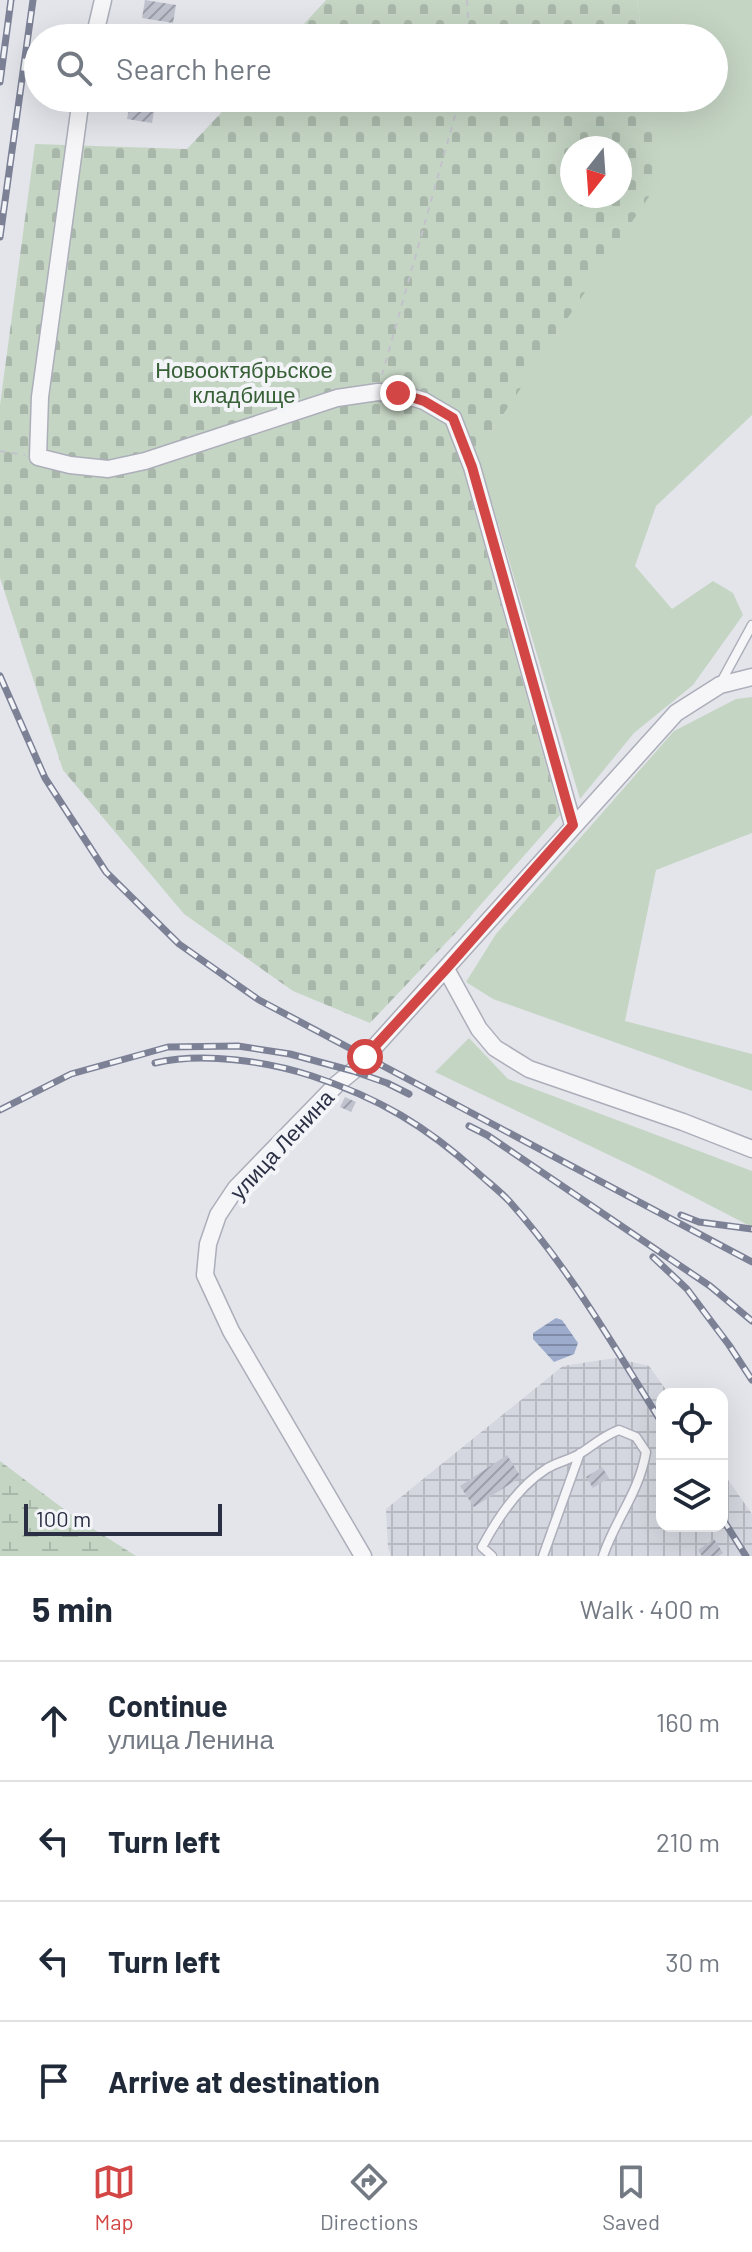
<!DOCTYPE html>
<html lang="en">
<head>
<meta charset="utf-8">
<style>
  :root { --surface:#fff; --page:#f6f6f7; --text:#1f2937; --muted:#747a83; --line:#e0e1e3; --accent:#d24746 }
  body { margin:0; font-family:Barlow,sans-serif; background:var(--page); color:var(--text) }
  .controls { position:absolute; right:24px; bottom:24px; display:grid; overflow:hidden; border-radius:16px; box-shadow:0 8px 32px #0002 }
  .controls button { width:72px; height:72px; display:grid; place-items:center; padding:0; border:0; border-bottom:2px solid var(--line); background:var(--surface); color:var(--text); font:40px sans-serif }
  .compass { position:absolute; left:560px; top:136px; width:72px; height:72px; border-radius:50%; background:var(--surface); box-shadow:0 8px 32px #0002; rotate:197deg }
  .scale { position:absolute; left:24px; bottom:20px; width:198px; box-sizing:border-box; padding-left:8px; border:4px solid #2a2f44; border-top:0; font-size:22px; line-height:28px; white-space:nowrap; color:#2a2f44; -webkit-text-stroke:6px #f3f4f8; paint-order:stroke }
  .stop { position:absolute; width:24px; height:24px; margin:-18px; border:6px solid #d24746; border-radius:50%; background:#fff }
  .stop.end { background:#d24746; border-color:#fff; box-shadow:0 2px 8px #0008 }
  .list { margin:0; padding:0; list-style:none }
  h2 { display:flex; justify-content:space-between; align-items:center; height:104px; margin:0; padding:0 32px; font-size:34px }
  h2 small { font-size:26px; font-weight:400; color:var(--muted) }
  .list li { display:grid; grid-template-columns:52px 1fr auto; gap:24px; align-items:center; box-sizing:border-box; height:120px; padding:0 32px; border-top:2px solid var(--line) }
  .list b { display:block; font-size:30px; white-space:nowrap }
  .list p { margin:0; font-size:26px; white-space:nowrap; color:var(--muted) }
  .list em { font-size:26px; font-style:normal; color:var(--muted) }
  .icon { flex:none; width:44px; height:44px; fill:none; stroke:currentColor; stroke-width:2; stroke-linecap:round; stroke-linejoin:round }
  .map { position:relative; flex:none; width:752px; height:1556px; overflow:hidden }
  .search { position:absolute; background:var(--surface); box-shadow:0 8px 32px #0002; left:24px; right:24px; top:24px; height:88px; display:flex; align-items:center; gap:20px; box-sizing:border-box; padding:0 28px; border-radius:44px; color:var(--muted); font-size:30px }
  .sheet { height:584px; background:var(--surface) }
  nav { display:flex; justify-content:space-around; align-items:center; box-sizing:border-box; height:112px; border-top:2px solid var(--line); background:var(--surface); font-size:22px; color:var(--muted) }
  nav a { display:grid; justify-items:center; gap:4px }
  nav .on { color:var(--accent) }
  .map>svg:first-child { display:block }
  .industrial { fill:url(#industrial-grid) }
  .grass { fill:#c5d5c4 }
  .wetland { fill:url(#wetland-marsh) }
  .cemetery { fill:url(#cemetery-stones); fill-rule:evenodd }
  .water { fill:url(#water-rules) }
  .building { fill:url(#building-hatch) }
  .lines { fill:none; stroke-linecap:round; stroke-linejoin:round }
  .lane-casing { stroke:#acaeb9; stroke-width:11 }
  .street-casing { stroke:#acaeb9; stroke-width:19 }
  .path { stroke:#c1c2ca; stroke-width:2; stroke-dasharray:6 6; stroke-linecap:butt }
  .lane { stroke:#f6f6f9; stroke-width:8 }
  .street { stroke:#f6f6f9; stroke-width:16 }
  .rail-casing { stroke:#7c8195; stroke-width:7 }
  .rail { stroke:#f3f4f8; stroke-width:4; stroke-dasharray:12; stroke-linecap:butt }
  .route { stroke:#d24746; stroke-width:10 }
  .labels { text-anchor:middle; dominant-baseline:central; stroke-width:8; stroke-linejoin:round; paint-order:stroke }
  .park-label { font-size:22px; fill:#386037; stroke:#f3f4f8 }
  .street-label { font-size:22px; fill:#2a2f44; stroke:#f3f4f8 }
</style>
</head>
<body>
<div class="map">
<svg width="752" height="1556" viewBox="0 0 752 1556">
  <defs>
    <pattern id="industrial-grid" width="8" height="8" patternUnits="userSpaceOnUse" patternTransform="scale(2)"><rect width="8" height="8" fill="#d5d7e0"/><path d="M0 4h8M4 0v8" fill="none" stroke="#b7b9c1"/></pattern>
    <pattern id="wetland-marsh" width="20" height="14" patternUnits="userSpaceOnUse" patternTransform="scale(2)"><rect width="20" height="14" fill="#c5d5c4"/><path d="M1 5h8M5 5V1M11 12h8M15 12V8" fill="none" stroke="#a9b7aa"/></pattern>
    <pattern id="cemetery-stones" width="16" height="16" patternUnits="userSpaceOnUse" patternTransform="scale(2)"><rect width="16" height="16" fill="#c5d5c4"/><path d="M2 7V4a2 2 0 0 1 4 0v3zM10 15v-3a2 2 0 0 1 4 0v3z" fill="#a9b7aa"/></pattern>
    <pattern id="water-rules" width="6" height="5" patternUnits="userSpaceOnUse" patternTransform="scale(2)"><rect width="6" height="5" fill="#9daccc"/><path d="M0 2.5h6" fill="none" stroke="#808ca7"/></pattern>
    <pattern id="building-hatch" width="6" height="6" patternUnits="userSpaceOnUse" patternTransform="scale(2)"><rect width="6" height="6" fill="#c0c3ce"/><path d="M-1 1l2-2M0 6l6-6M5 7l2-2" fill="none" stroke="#9c9fa9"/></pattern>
  </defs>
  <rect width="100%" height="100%" fill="#e3e5eb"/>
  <path class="industrial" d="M615 1358 649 1366 669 1394H662V1526H722V1471L752 1514V1556H391L388 1548 386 1509 563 1366Z"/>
  <path class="grass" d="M637 0H752V415L656 506 635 566 672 609 713 581 733 593 743 615 693 685 634 733 580 799 477 453 657 183 648 98H714V38H642Z
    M752 697V833L656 870 625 1021 752 1054V1091L493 999 466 982 496 934 674 731 736 699Z
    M469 1038 508 1079 752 1171V1227L653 1176 435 1072Z"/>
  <path class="wetland" d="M0 1461 73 1516 136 1556H0Z"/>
  <path class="cemetery" d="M326 0H637L642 38H291Z
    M235 98H648L658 183 464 473 560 815 461 927 370 1023 293 991 184 914 63 770 0 578V405L35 144 187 149ZM572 148H620V196H572Z"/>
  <path class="water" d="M556 1318 562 1320 578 1343 574 1354 554 1362 533 1339V1333Z"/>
  <path class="building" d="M145 0 176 5 173 23 142 18Z
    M130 103 155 106 152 123 127 119Z
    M345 1097 356 1102 351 1112 340 1107Z
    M507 1455 521 1477 474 1507 460 1486Z
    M602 1467 609 1478 593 1488 586 1477Z
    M714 1539 723 1553 719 1556H702L698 1550Z"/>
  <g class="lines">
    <defs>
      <path id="lane" d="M720 684 752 625
        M492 1556 482 1547C498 1517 518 1487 546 1469 557 1462 570 1460 581 1453 595 1444 603 1436 619 1430L636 1437 646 1452C639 1493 616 1518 603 1556
        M543 1556 580 1453"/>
      <path id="street" d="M94 38 103 0
        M81 98 40 397 38 457 70 465 108 469 145 461 337 398 378 392 398 393 424 401 453 418 472 467 573 825
        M446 969 479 1029 495 1048 529 1069 683 1122 752 1149
        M363 1556 231 1331 205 1275 208 1244 218 1215 236 1188 337 1084 353 1071 676 713 720 685 752 677"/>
    </defs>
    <use href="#lane" class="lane-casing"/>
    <use href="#street" class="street-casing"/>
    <path class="path" d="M467 0 469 38
      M382 375 460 98
      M0 451 25 455"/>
    <use href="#lane" class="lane"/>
    <use href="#street" class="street"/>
    <defs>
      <path id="rail" d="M0 82 11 0
        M0 237 33 0
        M0 676 45 778 106 872 179 944 259 1000 752 1262
        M155 1063C202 1052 267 1061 312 1076 379 1098 426 1126 478 1173 489 1183 501 1192 510 1202 570 1269 614 1347 662 1423
        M0 1110 71 1074 168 1047 238 1046 290 1054 353 1071 387 1083 409 1094
        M469 1126 487 1135 710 1286 752 1321
        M681 1215 699 1222 752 1229
        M653 1257 687 1289 729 1345 752 1380
        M722 1518 746 1556"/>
    </defs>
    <use href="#rail" class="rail-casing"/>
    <use href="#rail" class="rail"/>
  </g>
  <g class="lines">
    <path class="route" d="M365 1057 446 969 573 825 472 467 453 418 424 401 398 393"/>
  </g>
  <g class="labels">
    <g class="park-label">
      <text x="244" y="369">Новооктябрьское<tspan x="244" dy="25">кладбище</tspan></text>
    </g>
    <g class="street-label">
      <text transform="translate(281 1144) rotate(-47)">улица Ленина</text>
    </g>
  </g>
</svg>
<div class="controls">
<button><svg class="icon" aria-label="locate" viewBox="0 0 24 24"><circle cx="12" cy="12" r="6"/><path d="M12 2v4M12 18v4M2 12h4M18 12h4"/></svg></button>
<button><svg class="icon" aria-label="layers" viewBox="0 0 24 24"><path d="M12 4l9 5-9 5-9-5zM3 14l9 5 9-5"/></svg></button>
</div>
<svg class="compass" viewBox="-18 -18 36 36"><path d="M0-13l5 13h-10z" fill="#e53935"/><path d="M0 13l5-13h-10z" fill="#747a83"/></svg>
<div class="scale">100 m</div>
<div class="stop" style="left:365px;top:1057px"></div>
<div class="stop end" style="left:398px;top:393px"></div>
<div class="search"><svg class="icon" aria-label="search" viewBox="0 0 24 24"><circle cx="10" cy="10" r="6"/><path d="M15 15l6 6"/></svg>Search here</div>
</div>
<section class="sheet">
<h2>5 min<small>Walk · 400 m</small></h2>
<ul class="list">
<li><svg class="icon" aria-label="ahead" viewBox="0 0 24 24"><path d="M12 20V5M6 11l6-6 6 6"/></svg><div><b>Continue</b><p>улица Ленина</p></div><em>160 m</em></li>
<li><svg class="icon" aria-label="left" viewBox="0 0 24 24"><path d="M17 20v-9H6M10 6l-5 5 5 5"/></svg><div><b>Turn left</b></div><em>210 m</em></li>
<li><svg class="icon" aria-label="left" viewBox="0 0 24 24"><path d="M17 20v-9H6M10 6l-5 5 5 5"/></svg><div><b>Turn left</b></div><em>30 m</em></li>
<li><svg class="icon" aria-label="arrive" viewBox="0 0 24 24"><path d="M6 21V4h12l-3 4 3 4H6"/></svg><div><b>Arrive at destination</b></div></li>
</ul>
</section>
<nav>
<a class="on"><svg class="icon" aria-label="map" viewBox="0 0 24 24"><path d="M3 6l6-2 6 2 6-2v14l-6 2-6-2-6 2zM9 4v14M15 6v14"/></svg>Map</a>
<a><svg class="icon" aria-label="directions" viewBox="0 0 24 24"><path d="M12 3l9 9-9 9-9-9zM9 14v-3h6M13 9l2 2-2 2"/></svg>Directions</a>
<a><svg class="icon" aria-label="saved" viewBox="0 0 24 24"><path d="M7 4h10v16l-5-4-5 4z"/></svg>Saved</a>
</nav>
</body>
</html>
